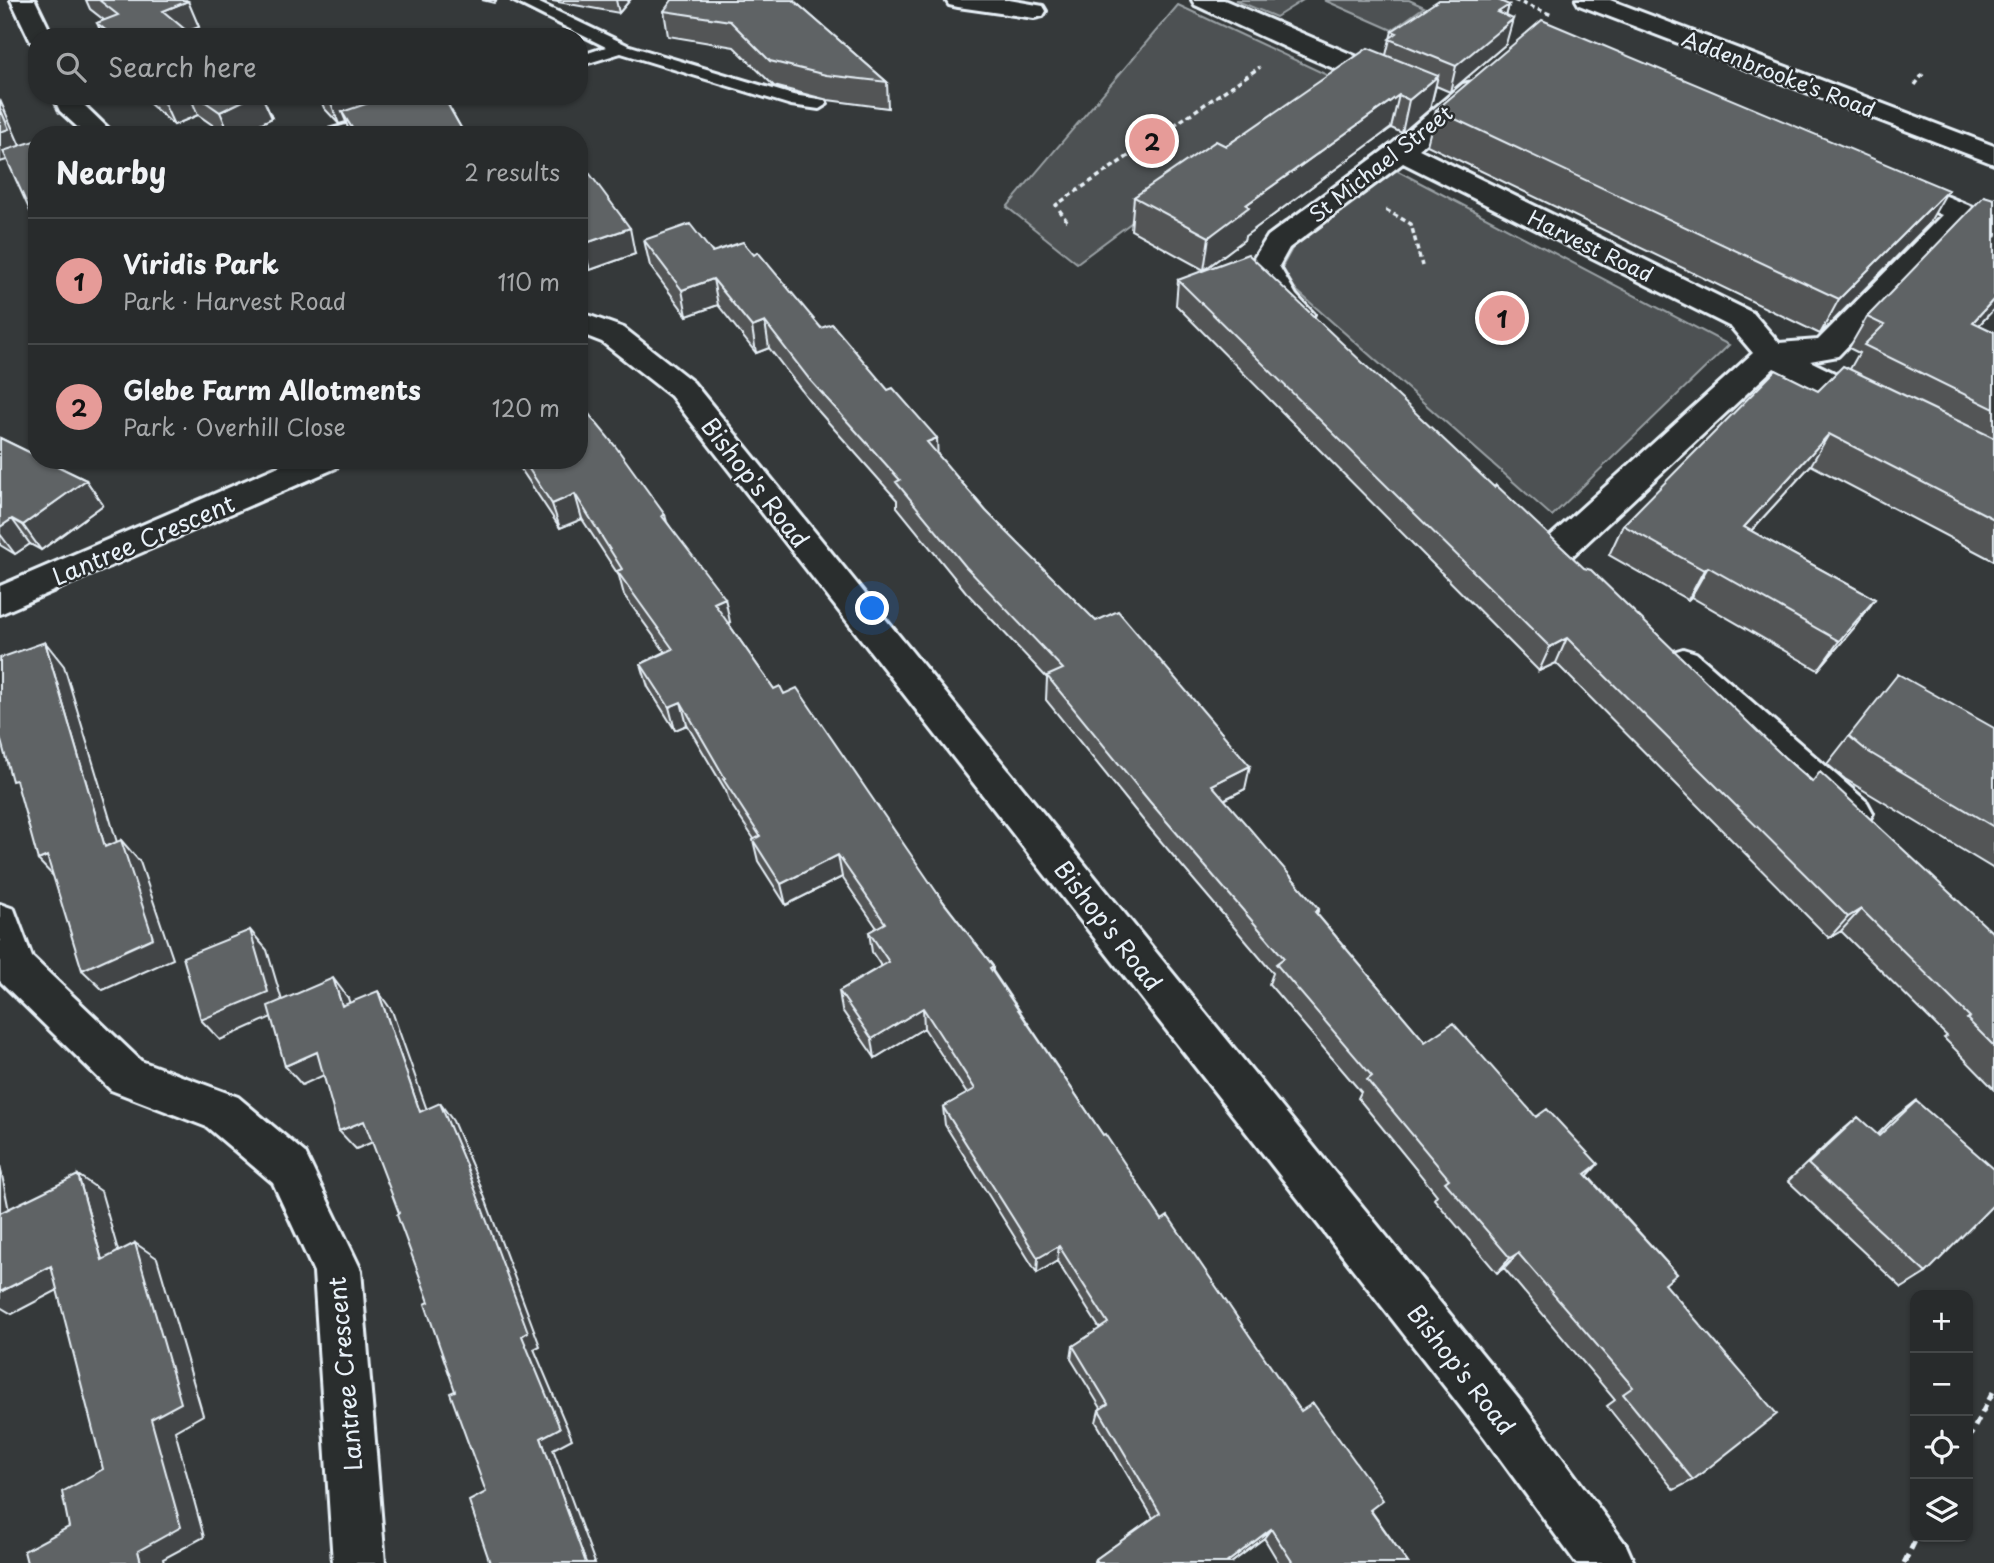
<!DOCTYPE html>
<html lang="en">
<head>
<meta charset="utf-8">
<style>
  :root { --surface:#282b2c; --page:#303334; --text:#f1f3f6; --muted:#a5a7a9; --line:#444748; --accent:#e69b98 }
  body { margin:0; font-family:"Playpen Sans",sans-serif; background:var(--page); color:var(--text) }
  .controls { position:absolute; right:21px; bottom:21px; display:grid; overflow:hidden; border-radius:14px; box-shadow:0 2px 5px #0004 }
  .controls button { width:63px; height:63px; display:grid; place-items:center; padding:0; border:0; border-bottom:2px solid var(--line); background:var(--surface); color:var(--text); font:35px sans-serif }
  .you { position:absolute; left:873px; top:609px; width:24px; height:24px; margin:-18px; border:5px solid #fff; border-radius:50%; background:#1a73e8; box-shadow:0 0 0 10px #1a73e833 }
  .badge { display:grid; place-items:center; width:46px; height:46px; border-radius:50%; background:var(--accent); color:#111; font-size:23px; font-weight:700 }
  .pin { position:absolute; translate:-50% -50%; border:4px solid #fff; box-shadow:0 2px 7px #0006 }
  .list { margin:0; padding:0; list-style:none }
  h2 { display:flex; justify-content:space-between; align-items:center; height:91px; margin:0; padding:0 28px; font-size:30px }
  h2 small { font-size:23px; font-weight:400; color:var(--muted) }
  .list li { display:grid; grid-template-columns:46px 1fr auto; gap:21px; align-items:center; box-sizing:border-box; height:126px; padding:0 28px; border-top:2px solid var(--line) }
  .list b { display:block; font-size:26px; white-space:nowrap }
  .list p { margin:0; font-size:23px; white-space:nowrap; color:var(--muted) }
  .list em { font-size:23px; font-style:normal; color:var(--muted) }
  .icon { flex:none; width:38px; height:38px; fill:none; stroke:currentColor; stroke-width:2; stroke-linecap:round; stroke-linejoin:round }
  .map { position:relative; flex:none; width:1994px; height:1563px; overflow:hidden }
  .search { position:absolute; background:var(--surface); box-shadow:0 2px 5px #0004; left:28px; top:28px; width:560px; height:77px; display:flex; align-items:center; gap:18px; box-sizing:border-box; padding:0 24px; border-radius:28px; color:var(--muted); font-size:26px }
  .panel { position:absolute; background:var(--surface); box-shadow:0 2px 5px #0004; left:28px; top:126px; width:560px; height:343px; border-radius:28px }
  .map>svg:first-child { display:block }
  .green { fill:#4d5152; stroke:#9aa1a5; stroke-width:2 }
  .lines { fill:none; stroke-linecap:round; stroke-linejoin:round }
  .lane-casing { stroke:#e8f1f8; stroke-width:6 }
  .street-casing { stroke:#e8f1f8; stroke-width:6 }
  .secondary-casing { stroke:#e8f1f8; stroke-width:6 }
  .path-far1 { stroke:#e8f1f8; stroke-width:3.5; stroke-dasharray:5 3.5; stroke-linecap:butt }
  .path { stroke:#e8f1f8; stroke-width:5; stroke-dasharray:9 6; stroke-linecap:butt }
  .lane { fill:#2a2d2e; fill-rule:evenodd }
  .street { fill:#2a2d2e; fill-rule:evenodd }
  .secondary { fill:#2a2d2e; fill-rule:evenodd }
  .wall { fill:#525557; stroke:#e8f1f8; stroke-width:2 }
  .shaded-wall { fill:#424547; stroke:#e8f1f8; stroke-width:2 }
  .building { fill:#5f6365; stroke:#e8f1f8; stroke-width:2 }
  .labels { text-anchor:middle; dominant-baseline:central; stroke-width:5; stroke-linejoin:round; paint-order:stroke }
  .far-street-label { font-size:21px; fill:#e8f1f8; stroke:#2a2d2e }
  .street-label { font-size:24px; fill:#e8f1f8; stroke:#2a2d2e }
</style>
</head>
<body>
<div class="map">
<svg width="1994" height="1563" viewBox="0 0 1994 1563">
  <rect width="100%" height="100%" fill="#35393a"/>
  <filter id="ink" filterUnits="userSpaceOnUse"><feTurbulence type="fractalNoise" baseFrequency=".0143" numOctaves="2"/><feDisplacementMap in="SourceGraphic" scale="14" xChannelSelector="R" yChannelSelector="G"/><feConvolveMatrix kernelMatrix="1 2 1 2 8 2 1 2 1" color-interpolation-filters="sRGB"/></filter>
  <g filter="url(#ink)">
    <path class="green" d="M1235 0H1303L1276 17Z
      M1324 0H1409L1424 7 1392 30Z
      M1178 5 1329 76 1077 263 1007 207Z
      M1396 170 1729 345 1552 516 1296 290 1282 267 1293 247Z"/>
    <g class="lines">
      <defs>
        <path id="lane" d="M512 0H533L627 45 793 95 825 100 827 104 819 109 791 105 621 53 579 66V56L606 47Z
          M442 96H468L416 115 408 110Z
          M381 115 390 120 387 124 350 135H323L325 131Z"/>
        <path id="street" d="M11 0H35L53 37H37V44L31 42Z
          M946 0H1009L1043 6 1046 11 1043 16 1034 18 958 7 949 5Z
          M1192 0H1224L1402 76 1406 82 1402 88C1377 94 1228 20 1195 5Z
          M1472 82 1481 84 1485 90 1481 96 1419 149 1753 313 1779 343 1818 340 1942 215 1883 190 1879 184 1883 178 1893 176 1903 178 1994 216V235L1965 224 1838 356 1810 361 1885 398 1890 406 1885 414 1874 417 1863 414 1774 368 1568 560 1556 564 1544 560 1539 551 1544 542 1753 353 1731 327 1403 163 1289 248 1279 266 1296 295 1314 314 1310 321C1277 329 1263 289 1249 266L1268 236 1391 145 1463 84Z
          M53 96H79L81 102 115 135H86L60 111Z
          M579 312 624 328 693 382 1521 1402 1626 1545 1634 1563H1576L1485 1438 671 396 602 342 579 333Z
          M293 460H340L336 468 0 614V586Z
          M1683 649 1696 653 1867 802 1873 813 1867 824 1853 829 1839 824 1670 673 1665 663 1670 653Z
          M0 904 14 909 32 957 141 1061 238 1097 305 1153 361 1270 385 1563H333L314 1272 273 1183 207 1127 111 1090 0 981Z"/>
        <path id="secondary" d="M1576 0H1610L1994 146V164L1579 5Z"/>
      </defs>
      <use href="#lane" class="lane-casing"/>
      <use href="#street" class="street-casing"/>
      <use href="#secondary" class="secondary-casing"/>
      <path class="path-far1" d="M1514 0 1552 15
        M1915 85 1923 74
        M1386 210 1411 224 1422 266
        M1067 221 1056 205 1260 67"/>
      <path class="path" d="M1968 1440 1994 1390
        M1904 1563 1917 1537"/>
      <use href="#lane" class="lane"/>
      <use href="#street" class="street"/>
      <use href="#secondary" class="secondary"/>
    </g>
    <path class="wall" d="M86 0H186L199 27 187 31 194 37H103L97 23 104 20 90 9Z
      M482 0H497L494 3Z
      M547 0H630L619 13Z
      M793 0 887 82 888 108 828 100 774 86 734 47 668 36 664 11Z
      M1509 5 1506 16V44L1450 92 1436 86 1430 109 1402 133 1391 128 1245 236 1244 240 1204 270 1131 230 1134 197 1386 55 1392 31Z
      M141 96H262L272 118 237 135H227L198 115 174 125Z
      M319 96H443L465 135H350L346 122 339 124 324 108Z
      M1436 110 1928 225 1820 334 1427 145Z
      M579 177 635 254 590 270 579 255Z
      M1994 199V309L1979 325 1994 332V561L1811 465 1751 531 1875 599 1854 628 1818 670 1691 597 1688 600 1609 555 1623 525 1850 369 1859 353 1849 348 1867 317Z
      M644 240 712 252 754 255 937 454 986 511 1245 789 1224 800 1319 909 1317 914 1425 1042 1588 1176 1677 1274 1665 1284 1693 1480 1674 1490 1607 1406 1615 1400 1504 1268 1497 1273 1434 1199 1437 1195 1358 1098 1361 1092 1269 984 1273 973 1147 825 1046 700 1047 678 966 592 897 507V500L813 405 769 348 756 353 718 305 687 316 650 266Z
      M1178 280 1494 487 1784 757 1994 934V1089L1944 1038 1947 1036 1841 931 1829 938 1556 663 1539 671 1176 305Z
      M0 438 86 480 103 505 41 550 30 544 15 554 0 545Z
      M515 460H579L665 515 667 522 730 622 728 623 774 689 784 694 993 966V971L1103 1135 1162 1220 1301 1411 1408 1563H1279L1264 1538 1231 1563H1094L1096 1559 1153 1518 1096 1422 1099 1410 1101 1408 1071 1359 1073 1346 1100 1329 1057 1261 1037 1273 945 1125 943 1107 967 1094 924 1028 875 1058 842 1010 839 991 881 966 872 952 869 932 877 928 842 877 786 905 758 861 753 840 754 839 729 801 726 791 687 725 675 730 648 687 641 664 665 652 624 595 619 576 582 519 560 528Z
      M1994 728V869L1845 779 1827 764 1849 736Z
      M1916 1101 1926 1273 1902 1288 1788 1181 1837 1135 1858 1117 1877 1135 1893 1119Z"/>
    <path class="shaded-wall" d="M616 0H630L619 13Z
      M188 1 199 27 174 36 163 11Z
      M1509 5 1503 28 1513 19 1506 44 1450 92 1456 66 1498 12Z
      M1438 76 1430 109 1402 133 1409 100Z
      M1399 95 1391 128 1245 236 1244 240 1204 270 1209 237 1246 205Z
      M169 96H190L198 115 174 125 162 99Z
      M253 96H262L272 118 237 135H230L220 112Z
      M336 96H431L342 112 346 122 339 124 329 98Z
      M0 100 24 155 0 162Z
      M366 128 369 135H355L354 131Z
      M1948 190 1928 225 1820 334 1839 299Z
      M37 209V223L30 211Z
      M630 228 635 254 590 270 583 244Z
      M713 279 718 305 687 316 682 290Z
      M1994 299V309L1953 353 1973 322Z
      M765 322 769 348 756 353 752 327Z
      M1829 434 1811 465 1727 557 1744 527Z
      M937 438 938 463 927 442Z
      M86 480 103 505 41 550 23 525Z
      M575 494 582 519 560 528 552 504Z
      M12 519 30 544 15 554 0 534V527Z
      M1708 567 1691 597 1688 600 1704 570Z
      M725 598 730 622 720 627 714 603Z
      M1875 599 1854 628 1818 670 1839 641Z
      M1567 638 1556 663 1539 671 1550 647Z
      M45 642 64 666 125 869 105 847Z
      M681 702 687 725 675 730 669 707Z
      M1250 766 1245 789 1207 808 1212 785Z
      M121 840 140 862 173 959 103 990 82 970Z
      M838 855 842 877 786 905 781 884Z
      M47 856 59 882 38 860Z
      M1861 909 1841 931 1829 938 1848 917Z
      M250 930 267 950 285 1011 220 1040 201 1020Z
      M333 978 348 998 357 1026 342 1006Z
      M378 991 392 1011 434 1130 420 1112Z
      M923 1008 924 1028 875 1058 872 1039Z
      M317 1052 333 1071 302 1085 285 1066Z
      M440 1103 453 1121 479 1182 540 1346 534 1349 572 1439 553 1449 595 1563H586L541 1438 522 1336Z
      M364 1121 380 1139 356 1149 339 1131Z
      M1598 1164 1583 1181 1585 1174Z
      M0 1165 10 1216 0 1221Z
      M78 1175 101 1191 125 1275 102 1260Z
      M135 1243 157 1258 203 1415 175 1431 204 1537 163 1559 164 1563H141L138 1551 151 1419Z
      M1059 1246 1057 1261 1037 1273 1038 1258Z
      M1518 1253 1504 1268 1497 1273 1510 1258Z
      M51 1266 75 1281 12 1314 0 1307V1292Z
      M1271 1529 1264 1538 1231 1563H1226Z"/>
    <path class="building" d="M99 0H186L188 1 163 11 194 37H114L97 23 118 15Z
      M672 0H793L887 82 826 75 770 61 730 21 664 11Z
      M1439 0H1498L1509 5 1498 12 1513 19 1456 66 1389 39 1397 33 1392 31Z
      M1542 20 1948 190 1839 299 1436 110Z
      M1368 48 1438 76 1409 100 1399 95 1246 205 1249 207 1209 237 1134 197 1216 141 1226 146Z
      M158 96H169L162 99Z
      M197 96H253L220 112Z
      M389 96H443L465 135H370L366 128 354 131 342 112Z
      M0 108 9 129 0 132Z
      M37 140V209L30 211 3 151Z
      M590 174 630 228 583 244 579 238V177Z
      M1984 196 1994 199V299L1973 322 1994 332V409L1864 345 1884 325 1867 317Z
      M690 224 712 252 743 242 754 255 758 252 821 328 832 324 888 390 893 388 937 438 927 442 986 511 1096 621 1118 611 1250 766 1212 785 1319 909 1315 912 1425 1042 1453 1023 1536 1117 1547 1109 1598 1164 1585 1174 1677 1274 1665 1284 1777 1414 1693 1480 1623 1394 1633 1387 1518 1253 1510 1258 1445 1182 1449 1179 1367 1080 1372 1076 1276 964 1284 958 1150 802 1047 676 1063 669 966 567 896 482 900 480 810 380 765 322 752 327 713 279 682 290 644 240Z
      M1248 254 1494 487 1496 485 1584 568 1591 570 1784 757 1812 782 1820 772 1994 934V1046L1967 1019 1970 1017 1861 909 1848 917 1567 638 1550 647 1178 280Z
      M1843 366 1994 438V519L1829 434 1744 527 1875 599 1839 641 1708 567 1704 570 1623 525 1776 370 1818 391Z
      M579 402 616 447 665 515 662 516 725 598 714 603 774 689 780 686 784 694 797 688 944 903 993 966 990 968 1103 1135 1105 1134 1162 1220 1168 1216 1301 1411 1313 1403 1383 1500 1370 1510 1408 1563H1293L1271 1529 1226 1563H1098L1096 1559 1160 1513 1099 1410 1108 1404 1073 1346 1108 1323 1059 1246 1038 1258 943 1107 975 1089 923 1008 872 1039 839 991 889 962 869 932 885 923 838 855 781 884 753 840 760 836 723 779 725 778 681 702 669 707 641 664 673 649 617 571 622 569 575 494 552 504 523 460H579Z
      M0 438 37 456V460H45L86 480 23 525 12 519 0 527Z
      M45 642 105 847 121 840 153 938 82 970 47 856 38 860 16 780 12 781 0 737V658Z
      M1898 674 1994 728V827L1867 751 1849 736Z
      M250 930 268 992 201 1020 183 957Z
      M333 978 342 1006 378 991 420 1112 440 1103 466 1165 528 1332 522 1336 560 1428 541 1438 586 1563H490L469 1501 486 1492 450 1393 455 1391 425 1304 429 1302 397 1215 399 1213 364 1121 339 1131 317 1052 285 1066 268 1006Z
      M1916 1101 1994 1169V1204L1926 1273 1808 1164 1858 1117 1879 1136Z
      M78 1175 102 1260 135 1243 181 1403 151 1419 181 1527 138 1551 141 1563H27L24 1551 69 1527 62 1492 103 1469 51 1266 0 1292V1213Z"/>
  </g>
  <g class="labels">
    <g class="far-street-label">
      <text transform="translate(1779 73) rotate(21)">Addenbrooke's Road</text>
      <text transform="translate(1380 163) rotate(-38)">St Michael Street</text>
      <text transform="translate(1591 245) rotate(26)">Harvest Road</text>
    </g>
    <g class="street-label">
      <text transform="translate(756 482) rotate(52)">Bishop's Road</text>
      <text transform="translate(143 539) rotate(-23)">Lantree Crescent</text>
      <text transform="translate(1109 925) rotate(52)">Bishop's Road</text>
      <text transform="translate(1462 1369) rotate(52)">Bishop's Road</text>
      <text transform="translate(344 1374) rotate(-95)">Lantree Crescent</text>
    </g>
  </g>
</svg>
<div class="controls">
<button>+</button>
<button>−</button>
<button><svg class="icon" aria-label="locate" viewBox="0 0 24 24"><circle cx="12" cy="12" r="6"/><path d="M12 2v4M12 18v4M2 12h4M18 12h4"/></svg></button>
<button><svg class="icon" aria-label="layers" viewBox="0 0 24 24"><path d="M12 4l9 5-9 5-9-5zM3 14l9 5 9-5"/></svg></button>
</div>
<div class="you"></div>
<div class="pin badge" style="left:1502px;top:318px">1</div>
<div class="pin badge" style="left:1152px;top:141px">2</div>
<div class="search"><svg class="icon" aria-label="search" viewBox="0 0 24 24"><circle cx="10" cy="10" r="6"/><path d="M15 15l6 6"/></svg>Search here</div>
<section class="panel">
<h2>Nearby<small>2 results</small></h2>
<ul class="list">
<li><span class="badge">1</span><div><b>Viridis Park</b><p>Park · Harvest Road</p></div><em>110 m</em></li>
<li><span class="badge">2</span><div><b>Glebe Farm Allotments</b><p>Park · Overhill Close</p></div><em>120 m</em></li>
</ul>
</section>
</div>
</body>
</html>
